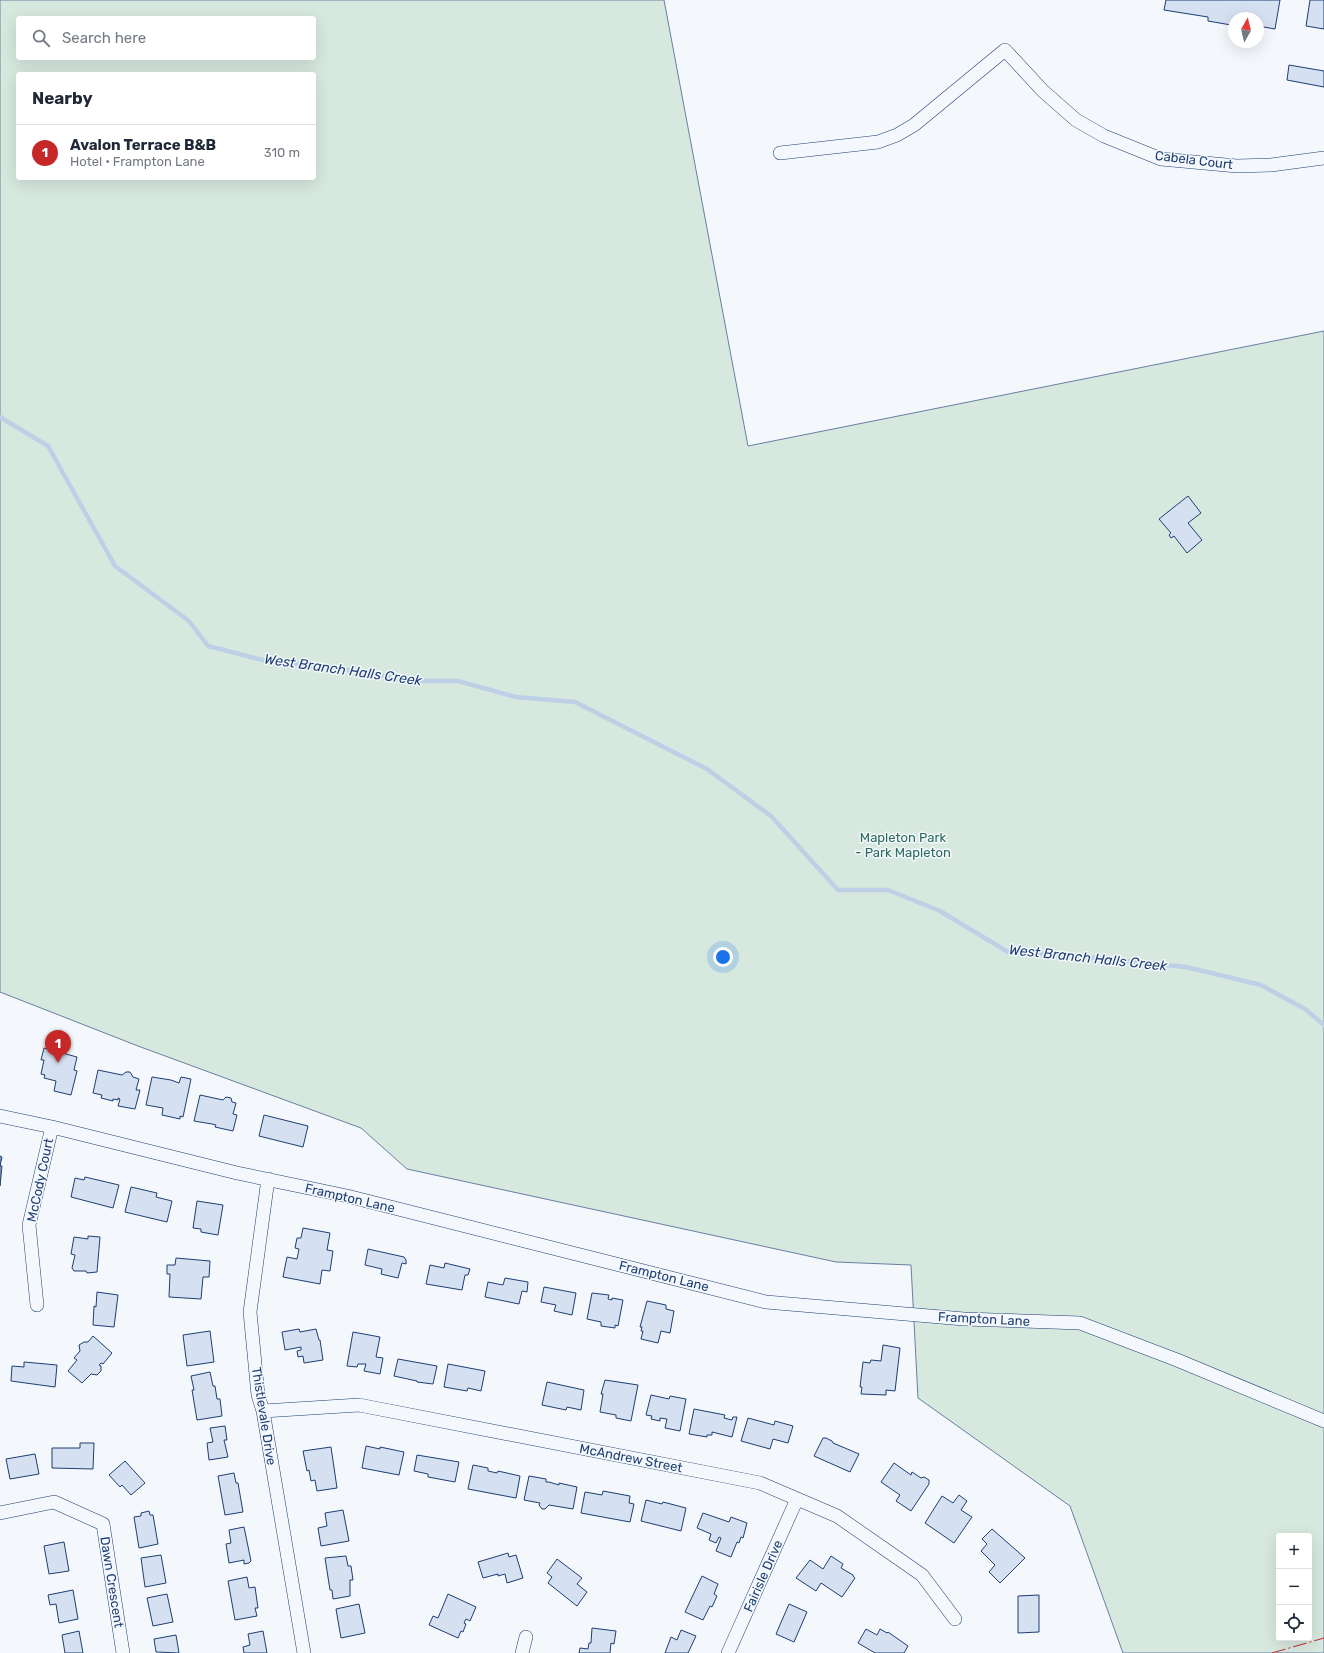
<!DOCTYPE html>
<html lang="en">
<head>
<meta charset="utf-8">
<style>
  :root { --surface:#fff; --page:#f6f6f7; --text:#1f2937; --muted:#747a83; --line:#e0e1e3; --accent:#c62828 }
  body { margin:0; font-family:Rubik,sans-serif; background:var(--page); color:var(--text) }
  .controls { position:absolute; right:12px; bottom:12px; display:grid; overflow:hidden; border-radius:4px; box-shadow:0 4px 16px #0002 }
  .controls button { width:36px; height:36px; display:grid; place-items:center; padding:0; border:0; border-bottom:1px solid var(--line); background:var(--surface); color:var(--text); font:20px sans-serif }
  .compass { position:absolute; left:1228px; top:12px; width:36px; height:36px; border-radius:50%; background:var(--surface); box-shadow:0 4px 16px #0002; rotate:8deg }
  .you { position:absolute; left:723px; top:957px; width:14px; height:14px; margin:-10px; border:3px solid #fff; border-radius:50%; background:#1a73e8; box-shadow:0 0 0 6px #1a73e833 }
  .badge { display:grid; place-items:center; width:26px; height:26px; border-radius:50%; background:var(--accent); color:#fff; font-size:13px; font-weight:700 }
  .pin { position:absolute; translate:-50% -33px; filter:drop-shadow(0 1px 2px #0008) }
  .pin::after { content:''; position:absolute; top:21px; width:14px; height:12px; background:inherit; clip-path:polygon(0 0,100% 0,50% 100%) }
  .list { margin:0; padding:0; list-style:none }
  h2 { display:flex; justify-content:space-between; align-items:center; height:52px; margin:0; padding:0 16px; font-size:17px }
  h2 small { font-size:13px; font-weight:400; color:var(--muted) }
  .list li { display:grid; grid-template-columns:26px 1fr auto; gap:12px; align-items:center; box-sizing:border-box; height:56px; padding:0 16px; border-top:1px solid var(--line) }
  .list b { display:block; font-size:15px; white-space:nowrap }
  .list p { margin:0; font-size:13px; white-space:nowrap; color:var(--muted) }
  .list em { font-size:13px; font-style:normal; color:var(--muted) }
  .icon { flex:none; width:22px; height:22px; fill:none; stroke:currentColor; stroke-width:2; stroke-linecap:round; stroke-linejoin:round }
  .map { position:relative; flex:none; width:1324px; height:1653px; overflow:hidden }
  .search { position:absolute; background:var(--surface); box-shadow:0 4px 16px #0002; left:16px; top:16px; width:300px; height:44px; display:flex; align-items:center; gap:10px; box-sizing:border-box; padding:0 14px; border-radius:4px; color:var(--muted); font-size:15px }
  .panel { position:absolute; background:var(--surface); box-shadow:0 4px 16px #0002; left:16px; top:72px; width:300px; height:108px; border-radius:4px }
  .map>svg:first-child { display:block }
  .green { fill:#d7e8df; stroke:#687fa3; fill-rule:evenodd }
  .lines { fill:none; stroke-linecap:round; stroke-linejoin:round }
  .stream { stroke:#bed0e5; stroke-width:4.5 }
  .building { fill:#d5e0f0; stroke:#1d3f73 }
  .minor-casing { stroke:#1d3f73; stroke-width:14 }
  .minor { stroke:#f4f7fb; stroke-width:13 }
  .power { stroke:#c62828; stroke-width:1; stroke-dasharray:14 3 2 3; stroke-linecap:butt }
  .labels { text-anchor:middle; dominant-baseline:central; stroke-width:3; stroke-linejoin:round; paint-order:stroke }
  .street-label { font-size:13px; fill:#1d3f73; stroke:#f4f7fb }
  .park-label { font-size:13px; fill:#2c6c60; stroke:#f4f7fb }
  .water-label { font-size:14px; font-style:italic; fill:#1d3f73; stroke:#f4f7fb }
</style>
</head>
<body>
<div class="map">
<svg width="1324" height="1653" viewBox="0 0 1324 1653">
  <rect width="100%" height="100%" fill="#f4f7fb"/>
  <path class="green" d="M0 0H664L748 446 1324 331V1653H1123L1070 1506 918 1398 911 1265 836 1262 407 1169 361 1128 138 1046 0 992ZM18 18H314V58H18ZM18 74H314V178H18ZM1279 1536H1309V1638H1279Z"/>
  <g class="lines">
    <path class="stream" d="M0 417 48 446 115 566 189 621 208 646 262 660 356 671 410 681H458L516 697 575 702 707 769 771 816 838 890H888L940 911 1008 952 1067 955 1186 967 1261 985 1305 1009 1324 1025"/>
  </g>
  <path class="building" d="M1166 0H1280L1275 29 1258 26V18H1234V22L1231 21V25L1208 21V17L1164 10Z
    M1310 0H1324V29L1306 26Z
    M1289 65 1324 71V87L1287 80Z
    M1188 496 1201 513 1188 523 1202 540 1187 553 1174 536 1171 538 1169 535 1171 533 1159 519Z
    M44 1048 77 1057 74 1070 77 1071 71 1095 54 1091 56 1081 44 1078 45 1075 41 1074 44 1060H41Z
    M98 1070 122 1075 126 1072H130L133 1077 139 1079 136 1090H140L135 1109 118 1106 120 1099 118 1098V1100L113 1099V1101L101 1098 102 1095 93 1093Z
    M152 1077 171 1080 179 1083 181 1077 191 1079 183 1117 180 1116V1119L162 1115 163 1108 146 1105Z
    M200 1095 223 1100 226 1097 231 1098 232 1102 236 1103 233 1114 237 1115 233 1131 215 1127 216 1125 212 1124 194 1121Z
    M264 1115 308 1126 303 1147 259 1136Z
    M0 1156 2 1157 0 1166H2L0 1186Z
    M85 1177 119 1185 113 1208 71 1197 75 1178 84 1180Z
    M131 1187 157 1193 156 1197 172 1201 167 1222 125 1212Z
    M197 1201 223 1205 218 1235 201 1232V1229L193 1228Z
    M303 1228 330 1233 327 1250 333 1251 330 1271 322 1270 320 1284 283 1277 287 1257 297 1259 299 1249 295 1248 297 1238H301Z
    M88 1236 100 1237 97 1272 87 1273 86 1271H74L72 1268 75 1255 71 1254 74 1237 88 1239Z
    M368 1249 404 1257 406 1260V1264L402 1263 398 1278 381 1274 382 1269 365 1265Z
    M176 1258 210 1261 209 1277H203L201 1299 169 1297 170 1274H167V1265H175Z
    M445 1263 470 1269 468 1275H465L462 1290 426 1284 430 1265 444 1268Z
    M505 1278 528 1282 527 1292 522 1291 519 1304 485 1297 488 1282 503 1285Z
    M544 1287 576 1293 572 1315 554 1311 556 1305 541 1302Z
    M97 1292 118 1295 114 1327 93 1325 94 1306 96 1307Z
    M592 1293 609 1295 608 1299 612 1300V1298L623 1300 618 1326 615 1325V1328L601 1326V1322L587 1319Z
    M647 1301 666 1305V1309L674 1311 670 1333 661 1331 658 1343 641 1339 643 1331H641L642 1327H640Z
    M299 1329 300 1332 316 1329 319 1340H320L323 1360 304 1363 303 1356 298 1357 297 1351 301 1350V1347L285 1350 282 1332Z
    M210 1331 214 1362 187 1366 183 1335Z
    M353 1332 380 1337 376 1357 383 1358 380 1374 364 1371 366 1364H358L357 1367 347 1366Z
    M93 1336 112 1353 103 1364 101 1363 99 1365 101 1366V1371L97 1375 91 1374 82 1383 68 1371 77 1360 74 1358 80 1351 79 1345 84 1342H88Z
    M883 1345 900 1348 895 1391 886 1390V1395L861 1394 862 1387H860L863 1362 870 1363 871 1360 881 1361Z
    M398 1359 437 1366 433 1384 417 1382V1381L394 1376Z
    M24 1362 57 1365 55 1387 11 1381 12 1366 24 1367Z
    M448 1364 485 1371 481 1391 468 1388 467 1391 444 1387Z
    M210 1372 213 1386H215L217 1399H220L222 1416 197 1420 192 1390H194L191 1376Z
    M605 1380 638 1385 631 1421 616 1418V1415L600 1412 603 1394H601Z
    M547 1382 584 1390 581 1410 567 1407 566 1410 542 1405Z
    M651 1395 669 1399 670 1396 686 1399 680 1431 665 1428 667 1419 660 1418V1421L651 1419 652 1416 646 1415Z
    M694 1409 725 1415 724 1418 732 1420 733 1417H737L732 1437 712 1432V1435H707V1437L689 1434Z
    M748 1418 774 1425 775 1421 793 1426 788 1443 773 1439 770 1449 741 1441Z
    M225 1426 227 1440H224L228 1457 209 1460 207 1443 213 1442 210 1428Z
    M823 1438H826L832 1441 833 1443 859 1454 850 1472 814 1456Z
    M80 1443H94L93 1469 52 1468V1448H80Z
    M366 1446 380 1449V1447L404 1452 399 1475 362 1468Z
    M331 1447 337 1488 317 1491 315 1480 311 1481 309 1470 307 1471 303 1451Z
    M35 1454 39 1474 10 1479 6 1459Z
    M417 1455 459 1462 455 1482 428 1477V1474L414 1471Z
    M125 1461 145 1483 131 1495 122 1485 120 1487 109 1475Z
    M894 1463 911 1475 912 1472 921 1478 924 1477 929 1480V1484L911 1511 896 1501 900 1495 881 1482Z
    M473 1465 488 1468V1471L497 1473 498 1471 520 1476 516 1498 468 1489Z
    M234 1473 236 1483H238L243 1512 225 1515 218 1476Z
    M529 1476 546 1479V1482H549L559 1485V1483L577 1487 573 1509 549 1505 545 1509H542L539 1505 540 1503 524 1500Z
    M603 1491 630 1496 629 1503 634 1504 630 1522 581 1513 585 1492 602 1495Z
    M959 1495 967 1501 961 1510 972 1517 954 1543 925 1523 942 1496 953 1503Z
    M646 1500 662 1504 663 1502 686 1508 681 1531 641 1521Z
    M343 1510 349 1541 321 1546 318 1528 327 1526 325 1513Z
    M149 1511 150 1515H153L158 1544 139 1548 134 1517 141 1516V1513Z
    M703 1513 729 1522 731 1517 747 1523 743 1538 741 1537 739 1543 737 1542 731 1557 716 1551 721 1538 719 1537 716 1543 709 1540 711 1534 697 1528Z
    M244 1527 251 1561 249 1563 244 1564V1560L229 1563 226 1544 231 1543 229 1530Z
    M992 1529 1025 1558 1000 1583 989 1572 995 1565 981 1551 987 1544 982 1539Z
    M64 1542 69 1571 49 1574 44 1546Z
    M508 1553 509 1557 516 1555 523 1578 507 1583 505 1574 498 1576V1574L483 1578 478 1562Z
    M161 1555 166 1583 145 1587 141 1558Z
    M346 1556 348 1566H351L353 1580H350V1596L333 1599 332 1590H330L325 1558Z
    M831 1556 843 1564 841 1568 853 1575V1576L855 1578 842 1597 821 1583 816 1591 796 1578 810 1560 823 1569Z
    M557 1559 582 1578 577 1584 587 1592 577 1606 548 1583 552 1577 547 1573Z
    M702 1576 718 1584 714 1594 717 1596 712 1607 710 1606 703 1620 685 1612Z
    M247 1577 249 1588 255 1587 258 1608H255L257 1616 235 1620 228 1581Z
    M73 1590 78 1619 59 1623 56 1604 50 1605 48 1595Z
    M167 1594 173 1622 153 1626 147 1598Z
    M448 1594 476 1607 470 1621 466 1619 464 1623 466 1624 463 1632 461 1631 458 1638 429 1625 433 1616 438 1618Z
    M1039 1595V1632L1018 1633V1596Z
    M359 1604 365 1633 341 1638 336 1609Z
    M789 1604 807 1612 794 1642 776 1634Z
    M592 1628 616 1631 614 1644 611 1643 610 1653H579L580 1648 588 1649 589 1643H591Z
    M866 1629 877 1635 880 1629 887 1633 888 1632 908 1646 904 1653H875L858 1643Z
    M681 1630 696 1636 688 1653H665L671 1637 677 1640Z
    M79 1631 83 1653H65L62 1635Z
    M263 1631 267 1653H244L243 1647 250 1645 248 1634Z
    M176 1635 179 1653 156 1652 154 1639Z"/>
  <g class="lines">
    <defs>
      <path id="minor" d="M780 153 878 142 897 135 914 125 1005 50 1043 91 1076 120 1104 136 1161 159 1237 166 1271 165 1324 158
        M0 1116 52 1127 237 1173 347 1196 766 1302 964 1319 1080 1323 1177 1360 1324 1421
        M268 1179 250 1312 258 1395 263 1411 304 1653
        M37 1305 29 1225 52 1127
        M263 1411 359 1405 760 1483 837 1516 922 1575 955 1619
        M0 1513 54 1502 103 1524 123 1653
        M522 1653 526 1637
        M728 1653 797 1499"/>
    </defs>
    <use href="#minor" class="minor-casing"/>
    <use href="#minor" class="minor"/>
    <path class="power" d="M1272 1653 1324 1638"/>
  </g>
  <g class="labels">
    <g class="street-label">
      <text transform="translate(1194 160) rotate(7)">Cabela Court</text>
      <text transform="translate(40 1180) rotate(-78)">McCody Court</text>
      <text transform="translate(350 1198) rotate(13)">Frampton Lane</text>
      <text transform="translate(664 1276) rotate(14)">Frampton Lane</text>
      <text transform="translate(984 1319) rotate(3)">Frampton Lane</text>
      <text transform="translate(264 1416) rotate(81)">Thistlevale Drive</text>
      <text transform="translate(631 1458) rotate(11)">McAndrew Street</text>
      <text transform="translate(763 1576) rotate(-66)">Fairisle Drive</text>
      <text transform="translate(112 1582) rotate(81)">Dawn Crescent</text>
    </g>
    <g class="park-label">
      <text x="903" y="837">Mapleton Park<tspan x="903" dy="15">- Park Mapleton</tspan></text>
    </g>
    <g class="water-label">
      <text transform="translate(343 670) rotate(8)">West Branch Halls Creek</text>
      <text transform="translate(1088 958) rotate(6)">West Branch Halls Creek</text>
    </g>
  </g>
</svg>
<div class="controls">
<button>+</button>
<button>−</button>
<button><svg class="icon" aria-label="locate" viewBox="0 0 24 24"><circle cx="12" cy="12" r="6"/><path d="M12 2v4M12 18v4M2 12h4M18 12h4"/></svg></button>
</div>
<svg class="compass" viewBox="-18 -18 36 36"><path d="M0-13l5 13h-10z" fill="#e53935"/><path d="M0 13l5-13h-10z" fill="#747a83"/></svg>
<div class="you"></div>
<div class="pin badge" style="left:58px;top:1063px">1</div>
<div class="search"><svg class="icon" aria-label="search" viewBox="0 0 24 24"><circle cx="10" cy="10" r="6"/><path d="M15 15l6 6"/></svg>Search here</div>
<section class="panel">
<h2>Nearby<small></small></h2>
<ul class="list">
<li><span class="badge">1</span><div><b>Avalon Terrace B&amp;B</b><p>Hotel · Frampton Lane</p></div><em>310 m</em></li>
</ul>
</section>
</div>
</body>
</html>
